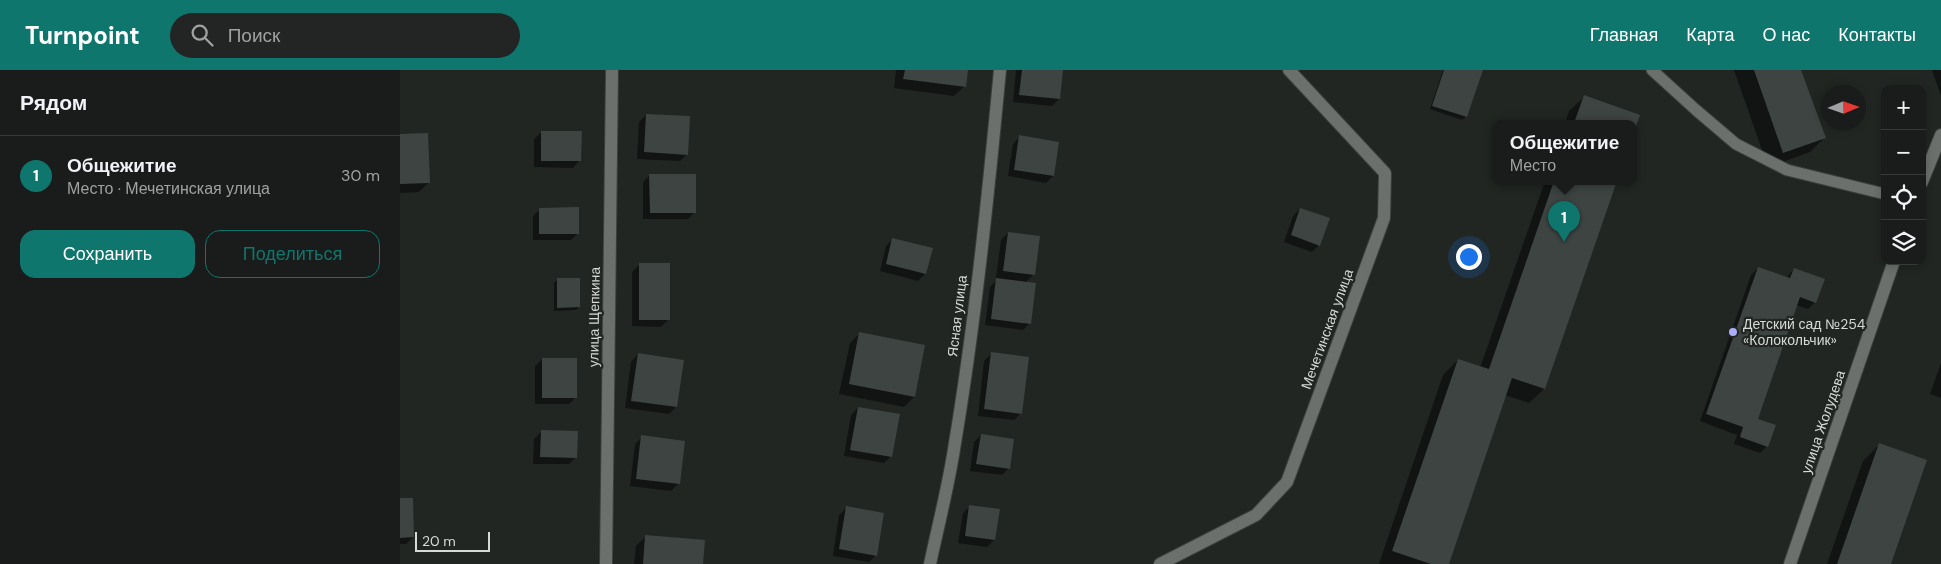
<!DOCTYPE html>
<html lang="ru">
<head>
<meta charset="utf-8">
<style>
  :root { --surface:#191c1a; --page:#222523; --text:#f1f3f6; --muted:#9fa1a2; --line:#373a39; --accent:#0f766e }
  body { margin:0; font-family:"DM Sans",sans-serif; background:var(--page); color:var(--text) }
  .controls { position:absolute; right:15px; top:15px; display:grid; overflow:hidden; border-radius:10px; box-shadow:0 2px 8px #0003 }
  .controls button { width:45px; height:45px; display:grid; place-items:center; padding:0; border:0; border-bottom:1px solid var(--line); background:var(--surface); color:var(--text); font:25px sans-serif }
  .compass { position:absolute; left:1421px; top:15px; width:45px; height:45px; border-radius:50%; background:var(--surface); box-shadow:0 2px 8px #0003; rotate:88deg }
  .scale { position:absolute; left:15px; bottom:12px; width:75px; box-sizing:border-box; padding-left:5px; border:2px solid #d7dad8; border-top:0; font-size:14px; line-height:18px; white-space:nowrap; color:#d7dad8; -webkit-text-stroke:4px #212622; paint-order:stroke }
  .you { position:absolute; left:1068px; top:186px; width:18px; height:18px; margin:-12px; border:4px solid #fff; border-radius:50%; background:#1a73e8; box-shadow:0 0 0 8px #1a73e833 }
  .badge { display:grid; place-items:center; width:32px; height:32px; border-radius:50%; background:var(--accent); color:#fff; font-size:16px; font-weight:700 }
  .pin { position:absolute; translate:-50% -41px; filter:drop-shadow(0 1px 2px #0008) }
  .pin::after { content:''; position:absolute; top:26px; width:18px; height:15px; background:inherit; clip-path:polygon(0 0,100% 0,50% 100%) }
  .popup { position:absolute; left:1092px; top:50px; width:145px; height:65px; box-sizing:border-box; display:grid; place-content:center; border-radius:10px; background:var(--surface); filter:drop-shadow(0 1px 4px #0005); font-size:16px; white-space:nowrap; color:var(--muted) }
  .popup b { font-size:19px; color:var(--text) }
  .popup::after { content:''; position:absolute; left:50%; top:100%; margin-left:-10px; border:10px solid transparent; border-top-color:var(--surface) }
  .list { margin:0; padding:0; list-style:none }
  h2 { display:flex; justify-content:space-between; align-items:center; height:65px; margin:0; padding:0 20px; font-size:21px }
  h2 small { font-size:16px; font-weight:400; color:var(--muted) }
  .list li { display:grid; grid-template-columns:32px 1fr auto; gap:15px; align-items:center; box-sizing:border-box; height:80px; padding:0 20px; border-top:1px solid var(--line) }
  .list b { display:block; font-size:19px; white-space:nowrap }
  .list p { margin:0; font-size:16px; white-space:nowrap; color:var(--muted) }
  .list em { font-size:16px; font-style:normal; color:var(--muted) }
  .actions { display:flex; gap:10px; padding:15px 20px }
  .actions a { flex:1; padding:11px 0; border:1px solid var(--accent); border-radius:15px; text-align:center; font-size:18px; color:var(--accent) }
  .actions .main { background:var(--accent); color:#fff }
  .icon { flex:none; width:28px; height:28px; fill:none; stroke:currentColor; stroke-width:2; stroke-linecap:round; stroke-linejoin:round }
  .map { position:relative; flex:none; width:1541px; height:494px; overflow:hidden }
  header { display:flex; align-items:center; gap:30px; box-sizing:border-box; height:70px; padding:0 25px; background:var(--accent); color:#fff }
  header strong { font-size:24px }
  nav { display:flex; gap:28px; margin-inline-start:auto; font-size:18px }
  .search { width:350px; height:45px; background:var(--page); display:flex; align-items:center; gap:12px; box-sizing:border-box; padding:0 18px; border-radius:28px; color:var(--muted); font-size:19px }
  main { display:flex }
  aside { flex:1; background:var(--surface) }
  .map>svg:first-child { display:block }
  .shadow { fill:#0007 }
  .building { fill:#3d4442 }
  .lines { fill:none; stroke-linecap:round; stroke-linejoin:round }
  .lane-casing { stroke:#3b403d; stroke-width:13 }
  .street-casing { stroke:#3b403d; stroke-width:14 }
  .lane { stroke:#6b706c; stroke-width:11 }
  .street { stroke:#6b706c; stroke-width:12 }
  .poi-dot { fill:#abaffb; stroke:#212622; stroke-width:2 }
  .labels { text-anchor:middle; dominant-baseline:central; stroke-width:4.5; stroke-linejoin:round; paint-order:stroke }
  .street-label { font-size:14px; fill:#d7dad8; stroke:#212622 }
  .poi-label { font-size:14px; fill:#d7dad8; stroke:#212622; text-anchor:start }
</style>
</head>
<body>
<header>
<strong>Turnpoint</strong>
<div class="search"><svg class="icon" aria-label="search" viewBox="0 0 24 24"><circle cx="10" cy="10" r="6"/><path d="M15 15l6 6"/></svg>Поиск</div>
<nav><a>Главная</a><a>Карта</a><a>О нас</a><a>Контакты</a></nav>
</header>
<main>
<aside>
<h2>Рядом<small></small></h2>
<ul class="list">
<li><span class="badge">1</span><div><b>Общежитие</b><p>Место · Мечетинская улица</p></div><em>30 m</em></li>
</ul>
<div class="actions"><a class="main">Сохранить</a><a>Поделиться</a></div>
</aside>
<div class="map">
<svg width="1541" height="494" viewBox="0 0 1541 494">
  <rect width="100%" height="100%" fill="#212622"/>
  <path class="shadow" d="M496 0H567L565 16 554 26 494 18Z
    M616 0H662L659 29 652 36 613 32Z
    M1043 0H1081L1066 47 1062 50 1030 39Z
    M1334 0H1400L1424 68 1410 82 1368 97Z
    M1532 0H1541V26Z
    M1184 27 1238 46 1233 62V53H1165L1169 41Z
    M246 45 287 84 280 91 237 89 239 52Z
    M141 62 180 90 173 98 134 97V69Z
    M0 65 29 112 19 122 0 123Z
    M620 67 653 106 646 113 608 106 613 74Z
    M250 105 295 142 288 149H243V112Z
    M1145 111H1216L1144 319 1129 333 1105 325 1048 494H979L1043 305 1058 290 1080 298Z
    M140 139 178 163 171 170H133V146Z
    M900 139 919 175 912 182 884 172 893 146Z
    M608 163 634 204 625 213 630 253 623 260 585 255 590 217 599 208H596L601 170Z
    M493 169 525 204 518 211 480 201 486 176Z
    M239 195 268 250 261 257 232 256V202Z
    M1358 198 1386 208 1394 199 1415 232 1408 239 1396 235 1356 350 1367 376 1360 383 1334 374 1337 365 1300 351 1351 205Z
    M157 210 179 237 176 240 154 241V213Z
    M460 263 524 276 514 327 504 337 439 324 450 273Z
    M238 284 276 337 269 344 225 338 231 292Z
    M591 284 621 343 614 350 578 346 584 291Z
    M142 289 176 327 169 334H135V296Z
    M1541 293V328L1530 324Z
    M458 338 491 386 484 393 444 386 451 345Z
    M141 362 176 387 169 394H133L134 369Z
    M581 365 609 398 602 405 570 401 574 372Z
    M242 367 278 414 271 421 230 416 235 374Z
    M1479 375 1490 494H1427L1463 391Z
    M0 429 13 467 6 474H0Z
    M570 436 594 470 587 477 558 473 563 443Z
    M446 438 476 485 469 492 433 486 439 445Z
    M246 466 301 494H234L236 476Z"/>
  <path class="building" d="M505 0H568L566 17 503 9Z
    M622 0H663L660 29 619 25Z
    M1044 0H1083L1067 47 1032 36Z
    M1354 0H1401L1426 68 1383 83Z
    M1184 25 1240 45 1233 65V53H1174Z
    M246 44 290 46 288 85 244 82Z
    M141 61H182L181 91H141Z
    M28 63 30 113 0 114V64Z
    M619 65 659 72 654 106 614 100Z
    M249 104H296V143H250Z
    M1154 111H1217L1145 319 1112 308 1049 494H1031L992 481 1058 289 1089 299Z
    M179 137V164H139V138Z
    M900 138 930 148 920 176 891 165Z
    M608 162 640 166 635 205 603 201Z
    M492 168 533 178 526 204 486 194Z
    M239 193H270V250H239Z
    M1358 197 1390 208 1394 198 1425 209 1416 233 1400 227 1358 349 1376 355 1368 377 1340 367 1343 357 1306 344Z
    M157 208H180V237L157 238Z
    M596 208 636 213 631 254 591 249Z
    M459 262 525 275 515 327 449 314Z
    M591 282 629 287 622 344 584 339Z
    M238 283 284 290 277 337 231 331Z
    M142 288H177V328H142Z
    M458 337 500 344 492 387 450 380Z
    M141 360 178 361 177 388 140 387Z
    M581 364 614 369 610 399 576 394Z
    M241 365 285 371 280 414 236 409Z
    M1479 373 1527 390 1491 494H1437Z
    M0 428H13L14 467 0 468Z
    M569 435 600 439 595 470 565 466Z
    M446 436 484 443 477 486 439 479Z
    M245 465 305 470 303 494H243Z"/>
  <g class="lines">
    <defs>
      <path id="lane" d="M1252 0 1296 40 1336 74 1387 100 1485 124"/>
      <path id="street" d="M1522 112 1541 65
        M206 494 212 0
        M530 494C538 456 548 418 554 379 575 254 588 127 600 0
        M760 494 856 445 887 412 984 148 985 103 889 0
        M1390 494 1494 191"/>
    </defs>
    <use href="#lane" class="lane-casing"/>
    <use href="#street" class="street-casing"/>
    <use href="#lane" class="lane"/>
    <use href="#street" class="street"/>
  </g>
  <circle class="poi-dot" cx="1333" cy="262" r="5"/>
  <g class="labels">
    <g class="street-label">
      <text transform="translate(557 246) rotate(-83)">Ясная улица</text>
      <text transform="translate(194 247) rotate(-89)">улица Щепкина</text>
      <text transform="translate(927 259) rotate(-70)">Мечетинская улица</text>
      <text transform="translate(1423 352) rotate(-71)">улица Жолудева</text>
    </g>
    <g class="poi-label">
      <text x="1343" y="254">Детский сад №254<tspan x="1343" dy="16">«Колокольчик»</tspan></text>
    </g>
  </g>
</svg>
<div class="controls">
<button>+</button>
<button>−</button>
<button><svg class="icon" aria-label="locate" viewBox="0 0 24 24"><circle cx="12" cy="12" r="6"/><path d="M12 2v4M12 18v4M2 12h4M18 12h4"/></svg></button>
<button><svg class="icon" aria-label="layers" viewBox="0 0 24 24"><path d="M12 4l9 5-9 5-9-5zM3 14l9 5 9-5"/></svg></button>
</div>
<svg class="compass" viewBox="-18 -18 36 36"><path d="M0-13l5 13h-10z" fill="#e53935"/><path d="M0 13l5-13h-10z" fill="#9fa1a2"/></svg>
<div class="scale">20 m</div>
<div class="you"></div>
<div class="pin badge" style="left:1164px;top:172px">1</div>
<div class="popup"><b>Общежитие</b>Место</div>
</div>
</main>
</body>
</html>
